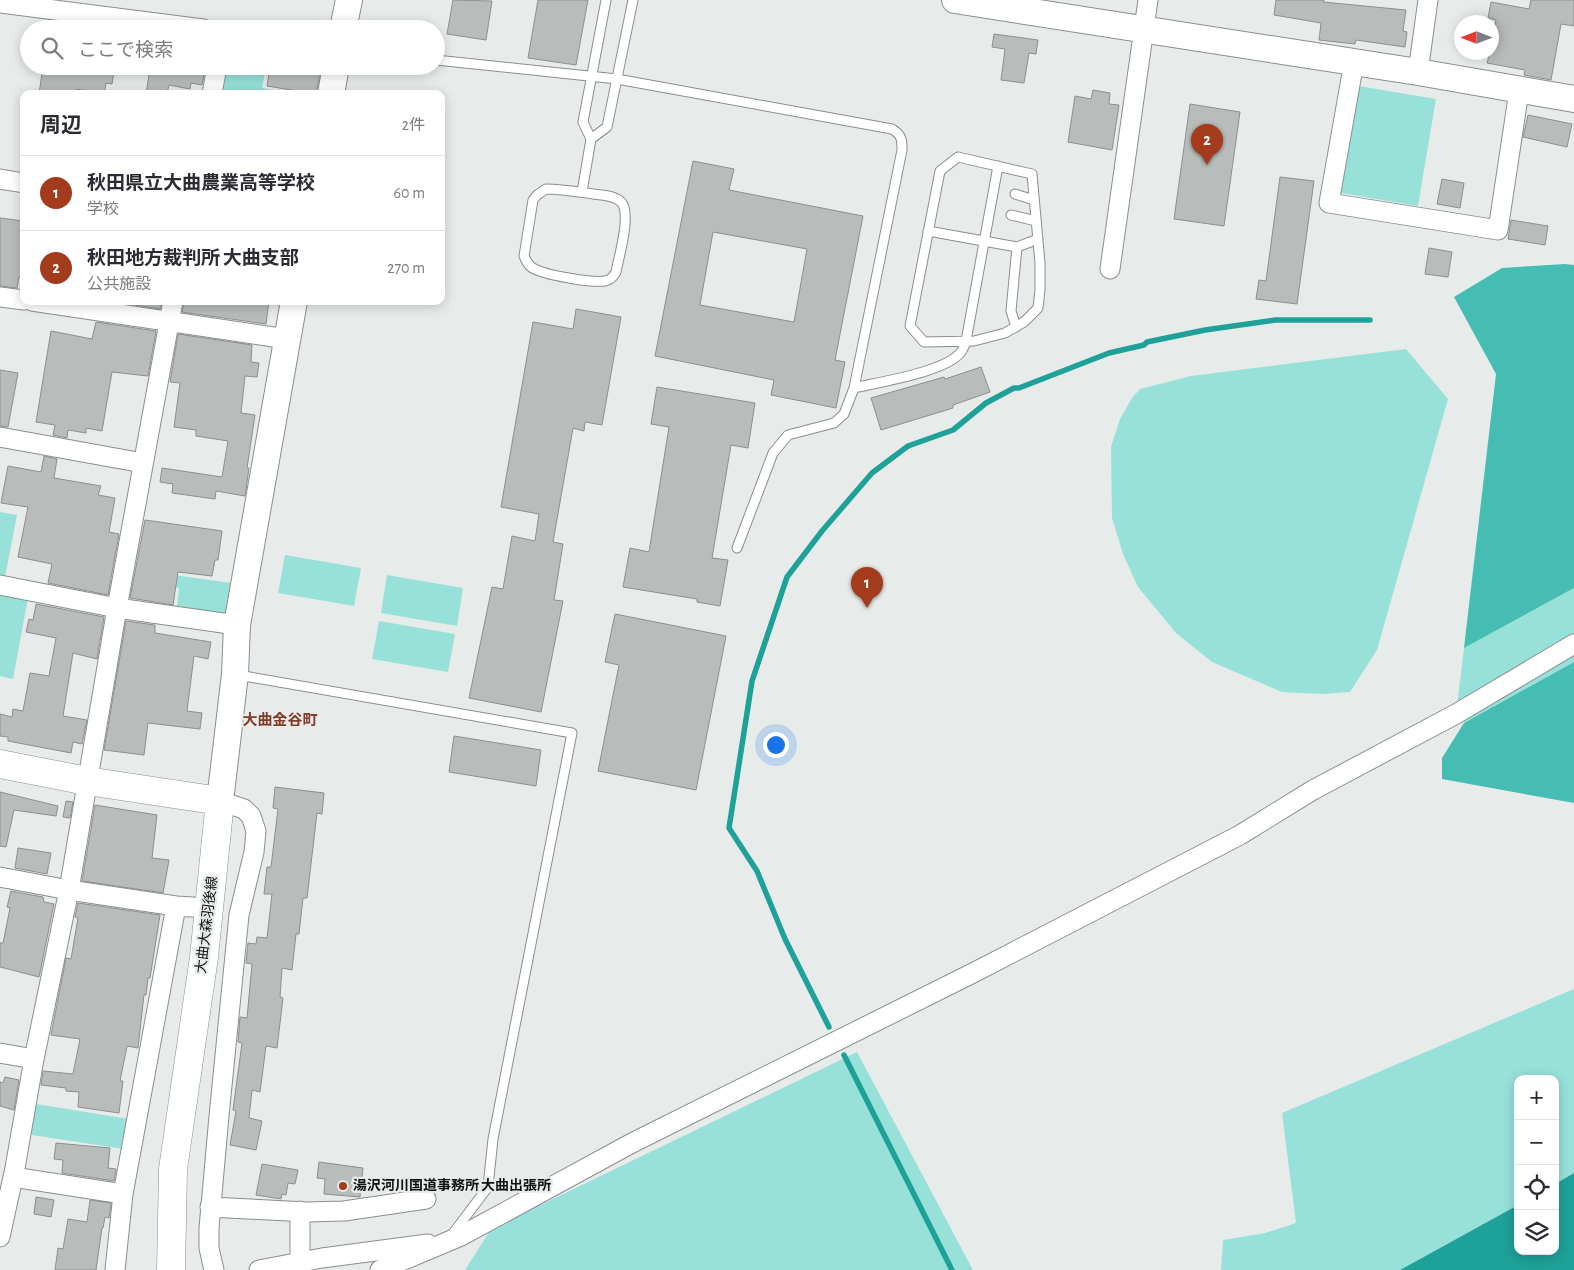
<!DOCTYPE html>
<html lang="ja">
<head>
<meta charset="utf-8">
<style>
  :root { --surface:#fff; --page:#f2f2f3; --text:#2b2b33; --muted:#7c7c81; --line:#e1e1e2; --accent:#a33b1c }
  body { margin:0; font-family:"Alegreya Sans","Noto Sans JP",sans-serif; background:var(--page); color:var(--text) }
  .controls { position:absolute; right:15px; bottom:15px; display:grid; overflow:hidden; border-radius:10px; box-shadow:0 2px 12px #0003 }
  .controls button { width:45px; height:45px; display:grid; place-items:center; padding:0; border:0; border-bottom:1px solid var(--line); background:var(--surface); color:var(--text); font:25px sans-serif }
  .compass { position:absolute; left:1454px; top:15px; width:45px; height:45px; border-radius:50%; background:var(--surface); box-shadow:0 2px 12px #0003; rotate:270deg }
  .you { position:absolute; left:775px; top:744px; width:18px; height:18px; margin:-12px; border:4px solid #fff; border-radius:50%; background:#1a73e8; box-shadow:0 0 0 8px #1a73e833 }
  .badge { display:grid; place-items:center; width:32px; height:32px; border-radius:50%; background:var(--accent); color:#fff; font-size:16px; font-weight:700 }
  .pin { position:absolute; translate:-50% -41px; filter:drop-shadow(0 1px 2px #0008) }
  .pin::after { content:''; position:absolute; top:26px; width:18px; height:15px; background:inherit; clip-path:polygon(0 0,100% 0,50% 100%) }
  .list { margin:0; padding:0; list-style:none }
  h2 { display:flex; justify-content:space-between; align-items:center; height:65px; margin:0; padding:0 20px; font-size:21px }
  h2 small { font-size:16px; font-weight:400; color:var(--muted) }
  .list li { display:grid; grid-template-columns:32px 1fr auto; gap:15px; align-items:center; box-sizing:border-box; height:75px; padding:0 20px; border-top:1px solid var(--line) }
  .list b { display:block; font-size:19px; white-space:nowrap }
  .list p { margin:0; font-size:16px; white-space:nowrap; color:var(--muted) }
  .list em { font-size:16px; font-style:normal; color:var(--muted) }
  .icon { flex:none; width:28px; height:28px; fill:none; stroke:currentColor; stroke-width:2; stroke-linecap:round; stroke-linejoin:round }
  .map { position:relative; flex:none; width:1574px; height:1270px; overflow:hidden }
  .search { position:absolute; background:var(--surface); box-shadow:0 2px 12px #0003; left:20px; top:20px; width:425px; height:55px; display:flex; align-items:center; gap:12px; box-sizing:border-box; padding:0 18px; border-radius:28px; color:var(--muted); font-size:19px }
  .panel { position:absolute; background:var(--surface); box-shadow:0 2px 12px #0003; left:20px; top:90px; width:425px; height:215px; border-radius:10px }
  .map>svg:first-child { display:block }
  .green { fill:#97e1d9 }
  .forest { fill:#46bdb2 }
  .water { fill:#1ea198 }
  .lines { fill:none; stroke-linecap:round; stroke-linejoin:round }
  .stream { stroke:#1ea198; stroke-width:5.5 }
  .building { fill:#b8bdbc; stroke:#8b8f8e; fill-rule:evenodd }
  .lane-casing { stroke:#8a8e8d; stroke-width:11 }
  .street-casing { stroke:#8a8e8d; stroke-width:21 }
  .secondary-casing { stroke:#8a8e8d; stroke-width:28 }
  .primary-casing { stroke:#8a8e8d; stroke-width:29 }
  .lane { stroke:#fff; stroke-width:9 }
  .street { stroke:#fff; stroke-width:19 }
  .secondary { stroke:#fff; stroke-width:26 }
  .primary { stroke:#fff; stroke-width:28 }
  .poi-dot { fill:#a33b1c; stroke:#e7eceb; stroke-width:2 }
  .labels { text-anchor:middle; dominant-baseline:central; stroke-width:4.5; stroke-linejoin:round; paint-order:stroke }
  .street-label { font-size:14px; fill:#101111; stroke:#e7eceb }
  .poi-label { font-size:14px; font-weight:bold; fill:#101111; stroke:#e7eceb; text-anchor:start }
  .neighbourhood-label { font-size:15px; font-weight:bold; fill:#813c28; stroke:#e7eceb }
</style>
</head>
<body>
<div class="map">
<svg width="1574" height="1270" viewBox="0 0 1574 1270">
  <rect width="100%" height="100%" fill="#e7eceb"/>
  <path class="green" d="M227 66H266L262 88 292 94H223Z
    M1359 86 1436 99 1418 206 1341 193Z
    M1406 349 1448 399 1377 650 1350 692 1322 694 1282 692 1212 662 1176 633 1138 587 1123 554 1112 518 1111 447 1120 419 1132 398 1140 389 1191 376Z
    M0 512 17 515 5 577 0 576Z
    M285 555 361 568 354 606 278 593Z
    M152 572 231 583 227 614 177 607 179 588 150 584Z
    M387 575 463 588 457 626 381 613Z
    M1574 588V662L1464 723 1456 714 1464 648Z
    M0 592 28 598 13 679 0 676Z
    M379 621 455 634 448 672 372 659Z
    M1574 989V1173L1555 1184V1079H1518V1205L1400 1270H1221L1223 1240 1265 1233 1296 1223 1282 1113Z
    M857 1052 973 1270H465L491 1229Z
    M30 1103 129 1119 124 1149 25 1134Z"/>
  <path class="forest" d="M1565 264 1574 265V588L1464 648 1496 374 1454 297 1502 268Z
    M1574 662V803L1442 779V758L1464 723Z"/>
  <path class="water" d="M1574 1173V1270H1400L1518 1205V1251H1555V1184Z"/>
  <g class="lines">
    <path class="stream" d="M829 1027 785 939 757 871 729 828 752 681 787 577 822 531 872 473 908 446 953 430 986 403 1014 388H1019L1109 353 1144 345 1147 342 1205 330 1276 320H1370
      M844 1055 952 1270"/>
  </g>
  <path class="building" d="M453 0 492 1 486 40 447 34Z
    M538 0H588L576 65 528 58Z
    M1276 0H1324L1323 2 1406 10 1403 31 1407 32 1405 47 1356 40 1355 44 1319 40 1321 23 1274 15Z
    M1531 0H1574V26L1561 24 1551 80 1524 75 1525 70 1487 63 1490 52H1492V42L1496 20 1488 18 1491 2 1529 9Z
    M994 34 1038 40 1036 54 1029 53 1024 83 1001 80 1005 49 992 47Z
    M43 66H115L112 84 106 83 104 94 76 89 75 94H39Z
    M177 66H206L202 85 191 83 190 89 169 85 167 94H146L150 68 176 72Z
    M282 66H321L316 94 267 86 270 67 281 69Z
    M1093 90 1110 93 1109 104 1119 105 1112 150 1068 142 1075 96 1091 99Z
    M1190 104 1240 112 1224 226 1174 219Z
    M1528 115 1572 124 1567 147 1523 137Z
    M693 161 734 169 729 190 863 216 835 360 845 362 836 408 771 395 774 380 655 356ZM713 232 807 249 794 322 700 305Z
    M1280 177 1314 181 1297 304 1256 299 1259 280 1266 281Z
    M1442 179 1464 183 1460 208 1437 204Z
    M0 218 24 221V278L19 277 17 288 0 286Z
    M1511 220 1548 226 1545 245 1508 239Z
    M1429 248 1452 252 1448 277 1425 274Z
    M110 301H162L160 309Z
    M184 301H269L266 324 182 312Z
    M576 309 621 317 602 425 585 422 584 431 573 428 553 542 563 544 554 600 563 601 541 712 469 698 492 587 503 589 512 536 535 541 539 514 501 507 533 322 573 329Z
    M96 322 156 331 148 376 112 372 102 431 86 428V433L68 430 67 438 53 435 55 425 36 422 51 331 92 339Z
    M178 334 252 345 251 362 259 363 257 377 245 376 241 413 255 415 247 468H249L245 496 216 491 215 499 172 493 173 484 160 482 162 468 222 477 228 441 196 436V430L174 427 180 383 170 382Z
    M981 367 990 392 953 405V408L881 430 871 398 944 377 945 379Z
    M0 370 18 373 8 427 0 426Z
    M657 387 755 403 748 448 731 445 712 558 728 560 720 606 697 602V599L623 587 630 548 649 552 669 427 651 424Z
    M44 456 57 459 54 478 101 486 98 495 115 498 109 532 119 534 108 595 48 583 52 564 18 557 28 507 1 503 8 466 41 472Z
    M145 520 222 531 218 560H215L212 576 178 572 173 605 130 598Z
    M36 604 104 617 97 659 73 653 63 716 87 720 82 744 73 742 71 753 8 741V737L0 736V714L12 717 13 709 23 711 30 673 49 676 56 638 26 632 29 619 33 620Z
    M615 614 726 636 696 790 598 771 619 665 605 662Z
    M126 621 155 625V633L211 642 208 659 194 656 187 711 202 713 200 729 148 723 144 755 104 750Z
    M454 736 541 750 536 786 449 772Z
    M275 787 324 793 322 814 317 813 307 898H303L299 934H296L292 970 282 968 280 997 283 998 277 1048 266 1046 260 1092 252 1090 249 1118 262 1121 256 1150 230 1145 236 1111 233 1110 242 1043 238 1042 240 1017 247 1018 252 964 246 963 248 943 256 944 257 937 267 938 272 894H264L267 867H271L278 809 273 808Z
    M0 792 58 806 56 816 14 810 6 847 0 846Z
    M66 801 73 802 70 818 63 817Z
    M95 805 157 815 152 858 169 860 163 893 82 881Z
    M18 848 51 853 47 874 15 868Z
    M11 891 43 897 44 902 54 904 39 977 0 967V943H3L10 908 7 907Z
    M78 903 160 915 150 978H148L146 995H144L138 1048 127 1046 120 1081H123L119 1113 78 1107 79 1092 66 1091V1088L41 1085 43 1071 73 1074 80 1039 51 1035 66 958 71 959 78 918 75 917Z
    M5 1077 19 1080 14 1110 0 1106V1082L3 1083Z
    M56 1143 110 1148 108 1168 116 1169 114 1181 62 1173 63 1160 54 1159Z
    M319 1162 363 1168 360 1197 324 1194 325 1179 317 1178Z
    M262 1164 298 1170 295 1184 288 1183 286 1195 282 1194 281 1199 256 1195Z
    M36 1197 54 1200 51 1217 34 1214Z
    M90 1200 111 1203 109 1218 105 1217 103 1228H102L96 1270H55L58 1248 63 1249 68 1219 87 1222Z"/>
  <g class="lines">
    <defs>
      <path id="lane" d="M436 60 617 79 892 129C902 135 902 140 902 150L854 388 844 414 834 423 788 435 773 453 737 548
        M591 139 607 127 633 0
        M958 157 1032 174 1040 263V290L1038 308 1024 322 1005 333 974 341 924 342 910 326 940 171Z
        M546 189C562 189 578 192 593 194 601 195 616 195 622 203 631 216 619 256 616 272 614 275 612 279 608 280 598 285 548 275 537 270 530 268 527 263 524 256L533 200 537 195Z
        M582 192 591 139 583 122 606 0
        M1015 194 1034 200
        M1011 215 1036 221
        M928 231 1017 247 1038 239
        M1016 327 1011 311 1017 247
        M854 388C879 382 946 372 961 352 963 349 965 345 966 341L998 166
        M238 675 572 733 493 1139 488 1187 451 1236"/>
      <path id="street" d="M0 3 203 29
        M1354 62 1329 203 1498 230 1519 91
        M1418 72 1428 0
        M212 94 217 66
        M0 179 24 183
        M1110 269 1148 0
        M0 297 24 300
        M32 301 287 339
        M0 437 143 463
        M0 585 117 608 237 625
        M0 877 69 890 176 906
        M0 1053 34 1059
        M13 1177 123 1194
        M210 1207 307 1212 344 1211 426 1199
        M300 1211V1262
        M0 1237 15 1168 34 1059 69 890 117 608 173 301
        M115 1270 123 1194 176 906 209 908
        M214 1270 209 1248V1228L219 1116 239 915 254 852 256 831 251 816 244 809 220 801
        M259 1270 322 1258 428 1244
        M380 1270 461 1236 632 1143 971 974 1240 835 1313 790 1456 714 1574 644"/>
      <path id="secondary" d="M955 0 1418 72 1574 99
        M343 29 349 0
        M331 94 336 66
        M220 801 235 674 237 625 294 301"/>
      <path id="primary" d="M0 764 87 781 220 801 204 957 173 1169 171 1270"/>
    </defs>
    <use href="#lane" class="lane-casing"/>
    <use href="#street" class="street-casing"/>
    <use href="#secondary" class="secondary-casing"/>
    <use href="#primary" class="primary-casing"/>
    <use href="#lane" class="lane"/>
    <use href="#street" class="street"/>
    <use href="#secondary" class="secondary"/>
    <use href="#primary" class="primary"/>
  </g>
  <circle class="poi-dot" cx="343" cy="1186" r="5"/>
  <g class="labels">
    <g class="street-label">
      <text transform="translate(207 925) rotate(-83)">大曲大森羽後線</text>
    </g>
    <g class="poi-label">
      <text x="353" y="1186">湯沢河川国道事務所 大曲出張所</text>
    </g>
    <g class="neighbourhood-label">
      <text x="280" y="720">大曲金谷町</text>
    </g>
  </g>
</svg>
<div class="controls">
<button>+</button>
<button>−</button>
<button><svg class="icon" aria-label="locate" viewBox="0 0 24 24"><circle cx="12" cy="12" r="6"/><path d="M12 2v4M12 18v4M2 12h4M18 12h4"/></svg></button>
<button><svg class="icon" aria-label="layers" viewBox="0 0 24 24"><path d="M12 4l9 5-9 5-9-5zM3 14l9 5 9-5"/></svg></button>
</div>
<svg class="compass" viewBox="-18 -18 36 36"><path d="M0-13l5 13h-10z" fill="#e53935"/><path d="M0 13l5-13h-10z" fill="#7c7c81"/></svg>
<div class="you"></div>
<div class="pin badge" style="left:867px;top:608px">1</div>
<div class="pin badge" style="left:1207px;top:165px">2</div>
<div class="search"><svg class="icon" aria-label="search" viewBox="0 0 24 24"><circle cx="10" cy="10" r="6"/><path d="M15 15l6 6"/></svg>ここで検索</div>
<section class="panel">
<h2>周辺<small>2件</small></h2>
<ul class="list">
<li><span class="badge">1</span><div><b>秋田県立大曲農業高等学校</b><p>学校</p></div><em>60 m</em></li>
<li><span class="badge">2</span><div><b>秋田地方裁判所 大曲支部</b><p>公共施設</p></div><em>270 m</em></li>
</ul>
</section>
</div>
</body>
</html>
